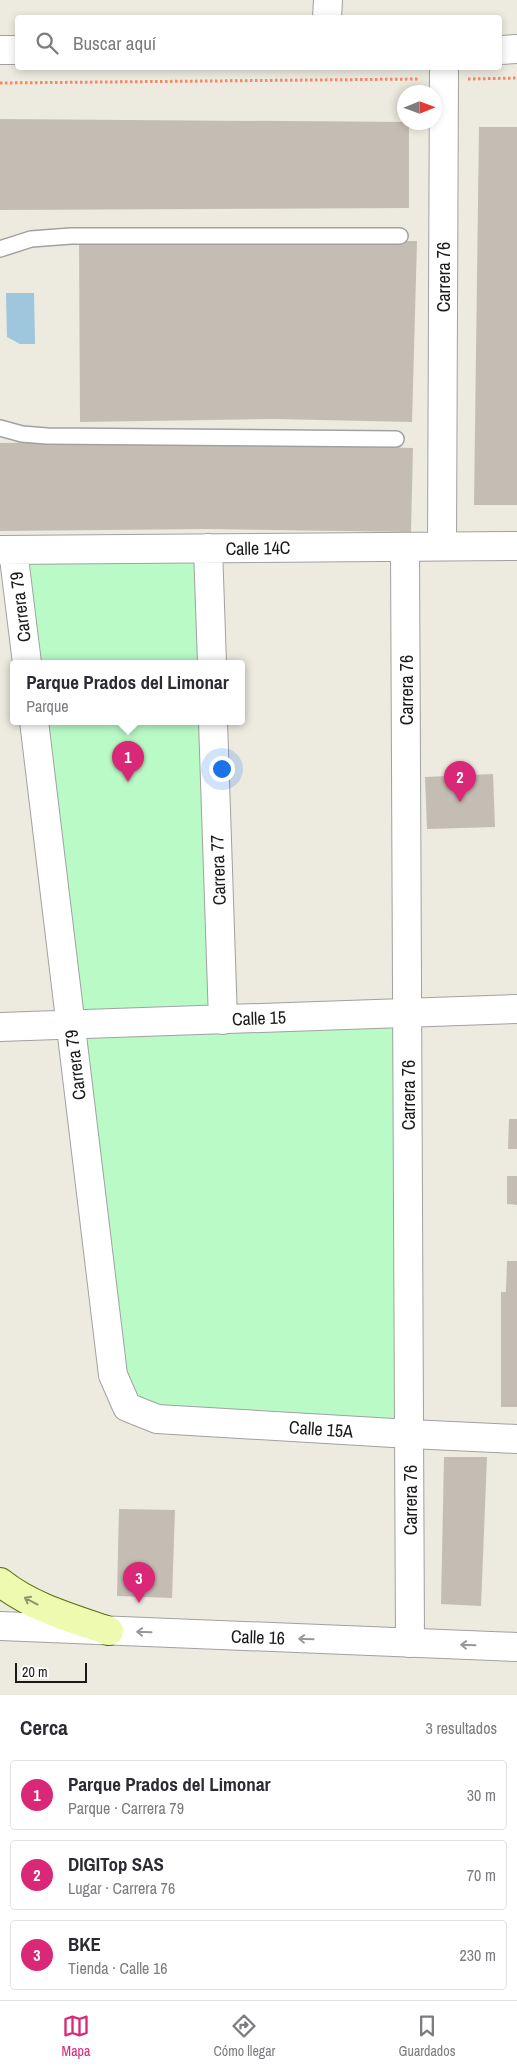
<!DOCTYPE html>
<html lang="es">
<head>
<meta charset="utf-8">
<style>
  :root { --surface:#fff; --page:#f7f7f7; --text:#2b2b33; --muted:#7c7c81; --line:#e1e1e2; --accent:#db2777 }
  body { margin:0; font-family:"Archivo Narrow",sans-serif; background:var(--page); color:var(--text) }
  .compass { position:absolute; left:397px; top:85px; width:45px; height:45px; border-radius:50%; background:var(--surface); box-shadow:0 2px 8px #0003; rotate:89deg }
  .scale { position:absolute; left:15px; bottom:12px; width:72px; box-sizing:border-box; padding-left:5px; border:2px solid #1a1a1a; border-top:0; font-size:14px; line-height:18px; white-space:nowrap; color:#1a1a1a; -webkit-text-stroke:4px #fff; paint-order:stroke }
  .you { position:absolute; left:221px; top:768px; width:18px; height:18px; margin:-12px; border:4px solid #fff; border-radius:50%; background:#1a73e8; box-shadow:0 0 0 8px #1a73e833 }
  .badge { display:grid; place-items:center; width:32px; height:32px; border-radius:50%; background:var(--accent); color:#fff; font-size:16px; font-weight:700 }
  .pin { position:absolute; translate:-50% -41px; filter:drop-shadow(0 1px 2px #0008) }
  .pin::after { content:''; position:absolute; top:26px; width:18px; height:15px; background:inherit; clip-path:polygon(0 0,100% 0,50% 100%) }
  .popup { position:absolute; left:10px; top:660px; width:235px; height:65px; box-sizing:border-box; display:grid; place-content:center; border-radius:5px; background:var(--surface); filter:drop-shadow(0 1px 4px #0005); font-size:16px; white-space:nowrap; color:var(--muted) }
  .popup b { font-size:19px; color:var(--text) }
  .popup::after { content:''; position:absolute; left:50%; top:100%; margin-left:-10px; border:10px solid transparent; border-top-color:var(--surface) }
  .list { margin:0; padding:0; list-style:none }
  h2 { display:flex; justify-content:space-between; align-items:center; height:65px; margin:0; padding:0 20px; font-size:21px }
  h2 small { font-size:16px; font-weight:400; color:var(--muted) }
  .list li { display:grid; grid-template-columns:32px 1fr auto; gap:15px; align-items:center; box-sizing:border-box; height:70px; margin:0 10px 10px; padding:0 10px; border:1px solid var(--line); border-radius:5px }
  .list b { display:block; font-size:19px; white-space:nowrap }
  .list p { margin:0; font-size:16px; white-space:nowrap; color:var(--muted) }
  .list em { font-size:16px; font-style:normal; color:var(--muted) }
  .icon { flex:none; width:28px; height:28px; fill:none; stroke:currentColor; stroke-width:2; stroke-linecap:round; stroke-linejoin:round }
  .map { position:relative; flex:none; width:517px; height:1695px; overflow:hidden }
  .search { position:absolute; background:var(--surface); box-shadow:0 2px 8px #0003; left:15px; right:15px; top:15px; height:55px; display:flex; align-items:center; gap:12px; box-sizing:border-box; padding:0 18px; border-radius:5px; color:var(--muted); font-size:19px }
  .sheet { height:305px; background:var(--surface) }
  nav { display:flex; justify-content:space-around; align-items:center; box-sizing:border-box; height:70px; border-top:1px solid var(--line); background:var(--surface); font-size:14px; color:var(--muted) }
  nav a { display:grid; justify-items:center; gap:2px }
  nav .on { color:var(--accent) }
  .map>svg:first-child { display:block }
  .park { fill:#b9fac7 }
  .water { fill:#9ec6dc }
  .building { fill:#c4bdb3 }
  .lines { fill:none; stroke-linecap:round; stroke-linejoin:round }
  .service-casing { stroke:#a1a1a1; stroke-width:18 }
  .minor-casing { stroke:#a1a1a1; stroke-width:30 }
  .tertiary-casing { stroke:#a1a1a1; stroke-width:30 }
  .secondary-casing { stroke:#567003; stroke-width:30 }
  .path { stroke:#fc8561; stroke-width:3; stroke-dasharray:2.5 2.5; stroke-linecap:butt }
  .service { stroke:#fff; stroke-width:15 }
  .minor { stroke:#fff; stroke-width:28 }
  .tertiary { stroke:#fff; stroke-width:28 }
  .secondary { stroke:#edfab0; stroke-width:28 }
  .oneway { stroke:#8e956c }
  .oneway2 { stroke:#989898 }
  .labels { text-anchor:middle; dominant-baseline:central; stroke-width:4; stroke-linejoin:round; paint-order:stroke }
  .street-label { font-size:18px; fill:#1a1a1a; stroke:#fff }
</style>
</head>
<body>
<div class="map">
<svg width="517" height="1695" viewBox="0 0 517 1695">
  <rect width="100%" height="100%" fill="#edeadf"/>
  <path class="park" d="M208 548 212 663H27L13 550Z
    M34 721H213L223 1020 407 1013 410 1434 127 1407Z"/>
  <path class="water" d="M6 293H34L35 344H20L7 337Z"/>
  <path class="building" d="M0 119 409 122V208L0 210Z
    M479 127H517V505H474Z
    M79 240 417 241 412 422 275 419 80 422Z
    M148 441 413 448 411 532 209 529 0 531V443Z
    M493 774 495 827 427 829 425 777Z
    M509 1119H517V1149H508Z
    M507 1176H517V1205L507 1204Z
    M507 1261H517V1407H501V1292H506Z
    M444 1457H487L481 1606 441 1604Z
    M119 1509 175 1510 172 1598 117 1596Z"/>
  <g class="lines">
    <defs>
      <path id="service" d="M0 249 31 239 71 236H400
        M0 428 22 434 47 436 396 439"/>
      <path id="minor" d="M442 546 444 68
        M405 547 410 1643
        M208 548 212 663
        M0 550 517 546
        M13 550 27 663
        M34 721 113 1375 127 1407 157 1419 410 1434 517 1439
        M213 721 223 1020
        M0 1027 517 1009"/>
      <path id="tertiary" d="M327 18 328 0
        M0 50H18
        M500 50 517 49
        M0 1626 517 1647"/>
      <path id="secondary" d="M0 1582C31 1607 71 1618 109 1631"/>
    </defs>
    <use href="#service" class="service-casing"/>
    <use href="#minor" class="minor-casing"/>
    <use href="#tertiary" class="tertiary-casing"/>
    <use href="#secondary" class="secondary-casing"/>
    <path class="path" d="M468 79 517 78
      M0 83 419 79"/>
    <use href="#service" class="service"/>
    <use href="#minor" class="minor"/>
    <use href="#tertiary" class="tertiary"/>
    <use href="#secondary" class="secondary"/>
  </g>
  <defs><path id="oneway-shaft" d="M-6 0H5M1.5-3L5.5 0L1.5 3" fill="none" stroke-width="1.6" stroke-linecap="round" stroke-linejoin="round" transform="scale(1.25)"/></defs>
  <use class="oneway" href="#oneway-shaft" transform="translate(31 1601) rotate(-152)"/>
  <g class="oneway2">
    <use href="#oneway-shaft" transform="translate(144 1632) rotate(-178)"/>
    <use href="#oneway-shaft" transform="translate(306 1639) rotate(-178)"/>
    <use href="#oneway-shaft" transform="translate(468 1645) rotate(-178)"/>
  </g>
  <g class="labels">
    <g class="street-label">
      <text transform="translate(443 277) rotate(-90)">Carrera 76</text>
      <text transform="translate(258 548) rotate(-1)">Calle 14C</text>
      <text transform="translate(20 607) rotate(-97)">Carrera 79</text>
      <text transform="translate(406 690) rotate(-90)">Carrera 76</text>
      <text transform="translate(218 870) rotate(-92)">Carrera 77</text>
      <text transform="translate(259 1018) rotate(-2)">Calle 15</text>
      <text transform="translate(75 1065) rotate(-97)">Carrera 79</text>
      <text transform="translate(408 1095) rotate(-90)">Carrera 76</text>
      <text transform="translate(321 1429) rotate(4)">Calle 15A</text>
      <text transform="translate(410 1500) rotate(-90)">Carrera 76</text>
      <text transform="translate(258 1637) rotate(2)">Calle 16</text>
    </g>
  </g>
</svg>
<svg class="compass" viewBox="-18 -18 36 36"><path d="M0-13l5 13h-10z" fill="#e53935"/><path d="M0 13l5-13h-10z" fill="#7c7c81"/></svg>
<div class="scale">20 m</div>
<div class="you"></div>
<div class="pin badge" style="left:128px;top:782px">1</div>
<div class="popup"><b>Parque Prados del Limonar</b>Parque</div>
<div class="pin badge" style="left:460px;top:802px">2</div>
<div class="pin badge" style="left:139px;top:1603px">3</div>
<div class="search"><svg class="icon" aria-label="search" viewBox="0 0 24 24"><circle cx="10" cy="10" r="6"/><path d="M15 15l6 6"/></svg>Buscar aquí</div>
</div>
<section class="sheet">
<h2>Cerca<small>3 resultados</small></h2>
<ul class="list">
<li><span class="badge">1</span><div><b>Parque Prados del Limonar</b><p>Parque · Carrera 79</p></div><em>30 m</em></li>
<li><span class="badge">2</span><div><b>DIGITop SAS</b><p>Lugar · Carrera 76</p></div><em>70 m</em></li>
<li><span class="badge">3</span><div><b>BKE</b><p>Tienda · Calle 16</p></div><em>230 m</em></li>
</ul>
</section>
<nav>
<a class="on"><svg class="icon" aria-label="map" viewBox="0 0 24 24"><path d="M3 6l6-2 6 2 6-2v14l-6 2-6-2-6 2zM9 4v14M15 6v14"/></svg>Mapa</a>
<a><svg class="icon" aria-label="directions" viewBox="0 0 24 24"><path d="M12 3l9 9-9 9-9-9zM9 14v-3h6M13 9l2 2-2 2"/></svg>Cómo llegar</a>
<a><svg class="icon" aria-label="saved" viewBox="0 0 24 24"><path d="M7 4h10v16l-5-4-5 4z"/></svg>Guardados</a>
</nav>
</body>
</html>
